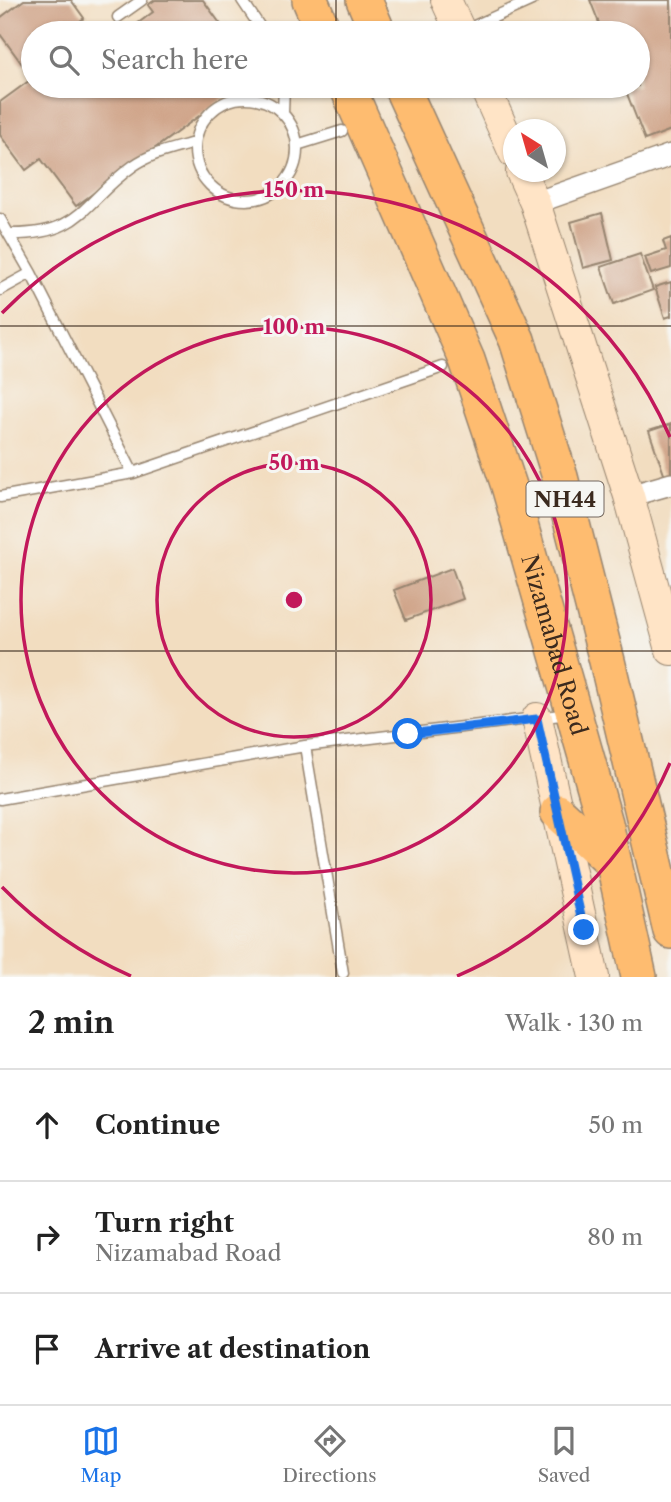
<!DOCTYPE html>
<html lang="en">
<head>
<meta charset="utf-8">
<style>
  :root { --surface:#fff; --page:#f6f6f6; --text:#222; --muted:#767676; --line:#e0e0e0; --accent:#1a73e8 }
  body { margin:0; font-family:"Libre Caslon Text",serif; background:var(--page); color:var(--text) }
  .compass { position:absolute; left:503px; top:119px; width:63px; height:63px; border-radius:50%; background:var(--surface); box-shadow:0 2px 5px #0004; rotate:323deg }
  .stop { position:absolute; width:21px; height:21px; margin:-16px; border:5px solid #1a73e8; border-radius:50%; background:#fff }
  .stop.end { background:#1a73e8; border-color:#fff; box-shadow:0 2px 7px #0008 }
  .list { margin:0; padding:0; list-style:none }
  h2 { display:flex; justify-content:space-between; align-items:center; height:91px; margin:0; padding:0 28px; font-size:30px }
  h2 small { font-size:23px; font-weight:400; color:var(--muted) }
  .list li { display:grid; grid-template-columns:46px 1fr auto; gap:21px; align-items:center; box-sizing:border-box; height:112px; padding:0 28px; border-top:2px solid var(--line) }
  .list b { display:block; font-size:26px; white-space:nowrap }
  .list p { margin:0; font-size:23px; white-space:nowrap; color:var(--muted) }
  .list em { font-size:23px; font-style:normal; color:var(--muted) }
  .icon { flex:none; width:38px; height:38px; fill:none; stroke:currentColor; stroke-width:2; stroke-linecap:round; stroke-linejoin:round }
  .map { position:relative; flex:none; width:671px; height:977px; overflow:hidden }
  .search { position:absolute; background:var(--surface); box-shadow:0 2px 5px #0004; left:21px; right:21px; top:21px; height:77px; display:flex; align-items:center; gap:18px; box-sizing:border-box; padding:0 24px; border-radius:38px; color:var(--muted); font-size:26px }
  .sheet { height:427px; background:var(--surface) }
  nav { display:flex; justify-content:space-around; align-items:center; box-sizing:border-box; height:98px; border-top:2px solid var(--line); background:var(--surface); font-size:19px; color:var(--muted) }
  nav a { display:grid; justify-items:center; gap:4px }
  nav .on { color:var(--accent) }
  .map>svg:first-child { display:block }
  .building { fill:#cfa387 }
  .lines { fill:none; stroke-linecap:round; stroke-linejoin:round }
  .service-casing { stroke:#96846f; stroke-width:13 }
  .minor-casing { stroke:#96846f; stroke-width:24 }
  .secondary-casing { stroke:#96846f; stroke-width:32 }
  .trunk-casing { stroke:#96846f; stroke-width:38 }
  .service { stroke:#fff; stroke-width:10 }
  .minor { stroke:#fff; stroke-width:21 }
  .secondary { stroke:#ffe4c6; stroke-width:30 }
  .trunk { stroke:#febc70; stroke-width:35 }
  .route { stroke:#1a73e8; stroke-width:9 }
  .grid { fill:none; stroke:#3b2a1e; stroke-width:2; stroke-opacity:0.55 }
  .ring { fill:none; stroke:#c2185b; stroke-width:3.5 }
  .labels { text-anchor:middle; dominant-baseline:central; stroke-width:6; stroke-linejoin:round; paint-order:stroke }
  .shield { fill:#f6f6f2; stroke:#73675e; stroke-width:2 }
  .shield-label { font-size:21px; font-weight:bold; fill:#3b2a1e }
  .street-label { font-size:23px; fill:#3b2a1e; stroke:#f6f6f2 }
  .centre { fill:#c2185b; stroke:#f6f6f2; stroke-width:3.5 }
  .ring-label { font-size:21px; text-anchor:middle; font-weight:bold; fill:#c2185b; stroke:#f6f6f2; stroke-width:6; stroke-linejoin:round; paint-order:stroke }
</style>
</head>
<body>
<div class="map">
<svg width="671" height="977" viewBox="0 0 671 977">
  <rect width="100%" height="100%" fill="#f6f6f2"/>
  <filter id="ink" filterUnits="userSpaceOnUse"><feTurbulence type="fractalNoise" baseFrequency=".0143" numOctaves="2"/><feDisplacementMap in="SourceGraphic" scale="14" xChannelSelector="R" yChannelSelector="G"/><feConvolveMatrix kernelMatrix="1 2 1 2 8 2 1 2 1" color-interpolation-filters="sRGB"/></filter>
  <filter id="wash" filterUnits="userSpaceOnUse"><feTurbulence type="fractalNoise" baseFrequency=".00686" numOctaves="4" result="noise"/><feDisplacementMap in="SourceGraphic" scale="28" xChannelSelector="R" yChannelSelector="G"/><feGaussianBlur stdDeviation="1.57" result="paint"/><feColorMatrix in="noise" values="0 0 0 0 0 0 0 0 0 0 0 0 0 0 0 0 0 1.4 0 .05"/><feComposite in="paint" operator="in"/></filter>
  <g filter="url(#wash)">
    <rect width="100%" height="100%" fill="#f2ddc0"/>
    <g id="blocks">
      <path class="building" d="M24 0H71L84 18 64 33H33V56L22 64 0 34V18Z
        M155 0H203L227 33H125L153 12 148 5Z
        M590 0H671V130L645 140 624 86H638V33H603Z
        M33 78V86H240L76 206 41 159 26 170 0 135V102Z
        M602 213 613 260 583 268 571 222Z
        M671 238V268L651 274 645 257 666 250 663 241Z
        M640 254 653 290 614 304 601 267Z
        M671 282V316L665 318 655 287Z
        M671 424V475L665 477 649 431Z
        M452 568 463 599 406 620 394 590Z"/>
    </g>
  </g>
  <g filter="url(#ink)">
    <use href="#blocks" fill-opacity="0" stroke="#96846f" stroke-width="2"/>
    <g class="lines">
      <defs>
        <path id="service" d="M242 0 264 33
          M118 17 142 0
          M461 32 532 0
          M195 149a51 51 0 1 1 102 0a51 51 0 1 1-102 0Z
          M283 113 284 86
          M300 144 342 131
          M0 219 31 273 133 473
          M9 234C83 235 81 203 133 166 151 153 173 149 194 143
          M0 290 31 273
          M0 497 133 473 443 367
          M305 746 343 973
          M0 799 305 746 569 714"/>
        <path id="minor" d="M535 203 671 155
          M629 496 671 484"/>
        <path id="secondary" d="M446 0 461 33
          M484 86 514 153
          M521 172 535 203 629 496 671 650
          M537 718 594 977"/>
        <g id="trunk">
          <path d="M310 0 324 33"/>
          <path d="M364 0 378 33"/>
          <path id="s1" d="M347 86 467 360 509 486 605 823 639 977"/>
          <path d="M401 86 517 340 560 477 607 661 671 931"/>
          <path d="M558 812 614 864"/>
        </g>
      </defs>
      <use href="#service" class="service-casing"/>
      <use href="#minor" class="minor-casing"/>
      <use href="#secondary" class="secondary-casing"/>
      <use href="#trunk" class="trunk-casing"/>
      <use href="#service" class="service"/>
      <use href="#minor" class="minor"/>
      <use href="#secondary" class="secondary"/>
      <use href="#trunk" class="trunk"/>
    </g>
  </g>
  <g class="lines" filter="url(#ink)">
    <path class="route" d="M408 734 537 719 584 930"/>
  </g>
  <path class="grid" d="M336 0V33M336 86V977M0 326H671M0 651H671"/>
  <g class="ring">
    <circle cx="294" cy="600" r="137"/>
    <circle cx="294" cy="600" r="273"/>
    <path d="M670 763A410 410 0 0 1 457 976M131 976A410 410 0 0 1 2 887M2 313A410 410 0 0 1 670 437"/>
  </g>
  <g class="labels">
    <rect class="shield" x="526.5" y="481.5" width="77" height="35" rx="5"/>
    <g class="shield-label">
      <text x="565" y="499">NH44</text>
    </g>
    <g class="street-label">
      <text stroke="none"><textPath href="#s1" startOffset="597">Nizamabad Road</textPath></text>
    </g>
  </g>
  <circle cx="294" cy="600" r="10" class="centre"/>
  <g class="ring-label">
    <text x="294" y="197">150 m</text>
    <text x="294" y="334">100 m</text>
    <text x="294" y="470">50 m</text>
  </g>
</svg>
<svg class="compass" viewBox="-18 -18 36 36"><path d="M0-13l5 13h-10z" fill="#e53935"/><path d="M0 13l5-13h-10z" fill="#767676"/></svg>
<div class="stop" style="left:408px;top:734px"></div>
<div class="stop end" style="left:584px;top:930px"></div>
<div class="search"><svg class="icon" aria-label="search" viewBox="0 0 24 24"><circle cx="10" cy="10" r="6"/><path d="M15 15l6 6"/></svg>Search here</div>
</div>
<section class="sheet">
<h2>2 min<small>Walk · 130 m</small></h2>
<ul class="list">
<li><svg class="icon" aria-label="ahead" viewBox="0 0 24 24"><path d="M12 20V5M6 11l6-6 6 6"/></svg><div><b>Continue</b></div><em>50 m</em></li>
<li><svg class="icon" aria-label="right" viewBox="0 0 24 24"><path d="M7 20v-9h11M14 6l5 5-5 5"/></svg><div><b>Turn right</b><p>Nizamabad Road</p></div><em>80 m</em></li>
<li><svg class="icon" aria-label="arrive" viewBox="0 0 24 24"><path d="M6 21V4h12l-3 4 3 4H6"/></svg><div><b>Arrive at destination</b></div></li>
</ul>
</section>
<nav>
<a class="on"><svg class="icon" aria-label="map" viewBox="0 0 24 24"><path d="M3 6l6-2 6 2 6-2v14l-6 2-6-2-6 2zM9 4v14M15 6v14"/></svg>Map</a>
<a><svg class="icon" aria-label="directions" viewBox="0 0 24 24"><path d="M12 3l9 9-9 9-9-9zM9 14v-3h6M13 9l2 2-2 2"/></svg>Directions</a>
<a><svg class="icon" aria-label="saved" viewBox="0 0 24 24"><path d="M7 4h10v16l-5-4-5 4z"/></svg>Saved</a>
</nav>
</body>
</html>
